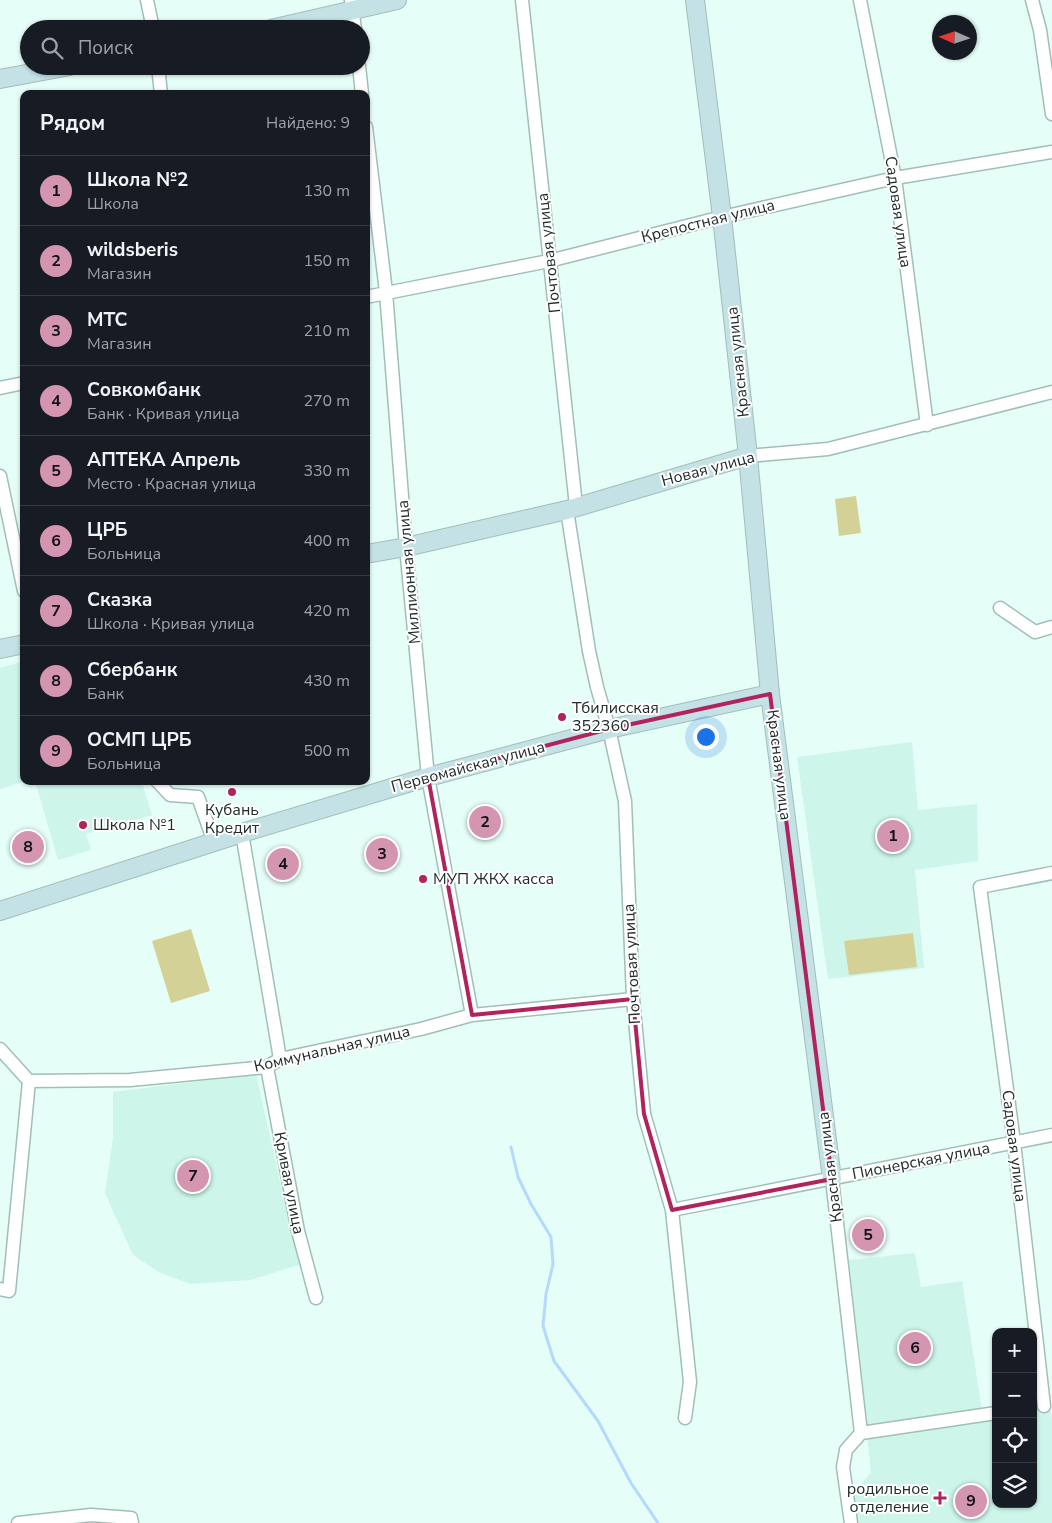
<!DOCTYPE html>
<html lang="ru">
<head>
<meta charset="utf-8">
<style>
  :root { --surface:#171b24; --page:#242831; --text:#f1f3f6; --muted:#9ea1a6; --line:#363941; --accent:#d495b1 }
  body { margin:0; font-family:"Nunito Sans",sans-serif; background:var(--page); color:var(--text) }
  .controls { position:absolute; right:15px; bottom:15px; display:grid; overflow:hidden; border-radius:10px; box-shadow:0 1px 4px #0004 }
  .controls button { width:45px; height:45px; display:grid; place-items:center; padding:0; border:0; border-bottom:1px solid var(--line); background:var(--surface); color:var(--text); font:25px sans-serif }
  .compass { position:absolute; left:932px; top:15px; width:45px; height:45px; border-radius:50%; background:var(--surface); box-shadow:0 1px 4px #0004; rotate:273deg }
  .you { position:absolute; left:705px; top:736px; width:18px; height:18px; margin:-12px; border:4px solid #fff; border-radius:50%; background:#1a73e8; box-shadow:0 0 0 8px #1a73e833 }
  .badge { display:grid; place-items:center; width:32px; height:32px; border-radius:50%; background:var(--accent); color:#111; font-size:16px; font-weight:700 }
  .pin { position:absolute; translate:-50% -50%; border:2px solid #fff; box-shadow:0 1px 5px #0006 }
  .list { margin:0; padding:0; list-style:none }
  h2 { display:flex; justify-content:space-between; align-items:center; height:65px; margin:0; padding:0 20px; font-size:21px }
  h2 small { font-size:16px; font-weight:400; color:var(--muted) }
  .list li { display:grid; grid-template-columns:32px 1fr auto; gap:15px; align-items:center; box-sizing:border-box; height:70px; padding:0 20px; border-top:1px solid var(--line) }
  .list b { display:block; font-size:19px; white-space:nowrap }
  .list p { margin:0; font-size:16px; white-space:nowrap; color:var(--muted) }
  .list em { font-size:16px; font-style:normal; color:var(--muted) }
  .icon { flex:none; width:28px; height:28px; fill:none; stroke:currentColor; stroke-width:2; stroke-linecap:round; stroke-linejoin:round }
  .map { position:relative; flex:none; width:1052px; height:1523px; overflow:hidden }
  .search { position:absolute; background:var(--surface); box-shadow:0 1px 4px #0004; left:20px; top:20px; width:350px; height:55px; display:flex; align-items:center; gap:12px; box-sizing:border-box; padding:0 18px; border-radius:28px; color:var(--muted); font-size:19px }
  .panel { position:absolute; background:var(--surface); box-shadow:0 1px 4px #0004; left:20px; top:90px; width:350px; height:695px; border-radius:10px }
  .map>svg:first-child { display:block }
  .built { fill:#cdf5ea }
  .green { fill:#d3d196 }
  .lines { fill:none; stroke-linecap:round; stroke-linejoin:round }
  .stream { stroke:#b4d9fc; stroke-width:3 }
  .street-casing { stroke:#a1bfb6; stroke-width:15 }
  .secondary-casing { stroke:#a1bfb6; stroke-width:20 }
  .street { stroke:#fff; stroke-width:12 }
  .secondary { stroke:#c4e1e6; stroke-width:18 }
  .marked { fill:none; stroke:#b0235d; stroke-width:4; stroke-linejoin:round }
  .poi-dot { fill:#b0235d; stroke:#fff; stroke-width:2 }
  .labels { text-anchor:middle; dominant-baseline:central; stroke-width:4; stroke-linejoin:round; paint-order:stroke }
  .street-label { font-size:16px; fill:#212d2a; stroke:#fff }
  .poi-label { font-size:16px; fill:#212d2a; stroke:#fff; text-anchor:start }
</style>
</head>
<body>
<div class="map">
<svg width="1052" height="1523" viewBox="0 0 1052 1523">
  <rect width="100%" height="100%" fill="#e5fef7"/>
  <path class="built" d="M24 661V781H26L0 789V668Z
    M912 742 918 810 977 804 978 861 915 870 924 968 828 979 797 757Z
    M35 781H144L143 786 152 815 86 834 91 850 58 860Z
    M256 1074 299 1265 250 1280 190 1284 159 1272 133 1255 105 1193 113 1139V1092Z
    M915 1253 921 1287 962 1281 982 1411H996V1504H1033V1410L1050 1409 1052 1420V1523H855L852 1494 871 1473 849 1260Z"/>
  <path class="green" d="M856 496 861 533 839 536 835 499Z
    M191 929 210 991 171 1003 152 941Z
    M913 933 917 967 849 975 844 941Z"/>
  <g class="lines">
    <path class="stream" d="M511 1147 518 1177 531 1204 551 1237 553 1264 546 1294 543 1326 554 1361 598 1421 631 1483 658 1523"/>
    <defs>
      <path id="street" d="M147 0 153 29
        M351 0 355 29
        M522 0 576 506
        M860 0 895 178 927 425
        M1032 0 1040 30 1052 114
        M158 66 161 94
        M359 66 362 94
        M366 127 386 292 406 547 428 777 472 1015
        M366 297 549 261 722 217 895 178 1052 152
        M0 388 24 383
        M748 456 828 449 1052 392
        M0 476 24 591
        M567 510 589 651 597 687 609 729 625 801 633 999 644 1114 672 1210 690 1382 685 1418
        M1000 608 1035 632 1052 627
        M157 781 170 795 198 797 214 842
        M242 833 280 1059
        M0 1049 29 1081 130 1080 267 1067 280 1059 421 1029 472 1015 633 999
        M267 1067 298 1231 316 1298
        M832 1179 861 1433 846 1450 843 1467 851 1523
        M672 1210 1052 1135
        M0 1289 9 1291 29 1081
        M1044 1406 1014 1142 980 887 1052 873
        M861 1433 996 1413
        M18 1523 91 1515 131 1518 132 1523"/>
      <path id="secondary" d="M695 0 722 217 748 456 770 694 832 1179
        M271 29 397 0
        M0 79 70 66
        M366 554 406 547 567 510 748 456
        M0 649 24 644
        M0 911 242 833 428 777 609 729 770 694"/>
    </defs>
    <use href="#street" class="street-casing"/>
    <use href="#secondary" class="secondary-casing"/>
    <use href="#street" class="street"/>
    <use href="#secondary" class="secondary"/>
  </g>
  <path class="marked" d="M770 694 832 1179 672 1210 644 1114 633 999 472 1015 428 777 609 729Z"/>
  <g class="poi-dot">
    <circle cx="562" cy="717" r="5"/>
    <circle cx="232" cy="792" r="5"/>
    <circle cx="83" cy="825" r="5"/>
    <circle cx="423" cy="879" r="5"/>
    <path d="M937.5 1490.5h5v5h5v5h-5v5h-5v-5h-5v-5h5z"/>
  </g>
  <g class="labels">
    <g class="street-label">
      <text transform="translate(898 212) rotate(82)">Садовая улица</text>
      <text transform="translate(708 221) rotate(-14)">Крепостная улица</text>
      <text transform="translate(549 253) rotate(-96)">Почтовая улица</text>
      <text transform="translate(738 362) rotate(-96)">Красная улица</text>
      <text transform="translate(708 469) rotate(-15)">Новая улица</text>
      <text transform="translate(409 572) rotate(-95)">Миллионная улица</text>
      <text transform="translate(779 765) rotate(83)">Красная улица</text>
      <text transform="translate(468 767) rotate(-15)">Первомайская улица</text>
      <text transform="translate(632 964) rotate(-93)">Почтовая улица</text>
      <text transform="translate(332 1049) rotate(-13)">Коммунальная улица</text>
      <text transform="translate(1014 1146) rotate(83)">Садовая улица</text>
      <text transform="translate(921 1161) rotate(-11)">Пионерская улица</text>
      <text transform="translate(830 1167) rotate(-97)">Красная улица</text>
      <text transform="translate(289 1183) rotate(79)">Кривая улица</text>
    </g>
    <g class="poi-label">
      <text x="572" y="708">Тбилисская<tspan x="572" dy="18">352360</tspan></text>
      <text x="232" y="810" text-anchor="middle">Кубань<tspan x="232" dy="18">Кредит</tspan></text>
      <text x="93" y="825">Школа №1</text>
      <text x="433" y="879">МУП ЖКХ касса</text>
      <text x="929" y="1489" text-anchor="end">родильное<tspan x="929" dy="18">отделение</tspan></text>
    </g>
  </g>
</svg>
<div class="controls">
<button>+</button>
<button>−</button>
<button><svg class="icon" aria-label="locate" viewBox="0 0 24 24"><circle cx="12" cy="12" r="6"/><path d="M12 2v4M12 18v4M2 12h4M18 12h4"/></svg></button>
<button><svg class="icon" aria-label="layers" viewBox="0 0 24 24"><path d="M12 4l9 5-9 5-9-5zM3 14l9 5 9-5"/></svg></button>
</div>
<svg class="compass" viewBox="-18 -18 36 36"><path d="M0-13l5 13h-10z" fill="#e53935"/><path d="M0 13l5-13h-10z" fill="#9ea1a6"/></svg>
<div class="you"></div>
<div class="pin badge" style="left:893px;top:836px">1</div>
<div class="pin badge" style="left:485px;top:822px">2</div>
<div class="pin badge" style="left:382px;top:854px">3</div>
<div class="pin badge" style="left:283px;top:864px">4</div>
<div class="pin badge" style="left:868px;top:1235px">5</div>
<div class="pin badge" style="left:915px;top:1348px">6</div>
<div class="pin badge" style="left:193px;top:1176px">7</div>
<div class="pin badge" style="left:28px;top:847px">8</div>
<div class="pin badge" style="left:971px;top:1501px">9</div>
<div class="search"><svg class="icon" aria-label="search" viewBox="0 0 24 24"><circle cx="10" cy="10" r="6"/><path d="M15 15l6 6"/></svg>Поиск</div>
<section class="panel">
<h2>Рядом<small>Найдено: 9</small></h2>
<ul class="list">
<li><span class="badge">1</span><div><b>Школа №2</b><p>Школа</p></div><em>130 m</em></li>
<li><span class="badge">2</span><div><b>wildsberis</b><p>Магазин</p></div><em>150 m</em></li>
<li><span class="badge">3</span><div><b>МТС</b><p>Магазин</p></div><em>210 m</em></li>
<li><span class="badge">4</span><div><b>Совкомбанк</b><p>Банк · Кривая улица</p></div><em>270 m</em></li>
<li><span class="badge">5</span><div><b>АПТЕКА Апрель</b><p>Место · Красная улица</p></div><em>330 m</em></li>
<li><span class="badge">6</span><div><b>ЦРБ</b><p>Больница</p></div><em>400 m</em></li>
<li><span class="badge">7</span><div><b>Сказка</b><p>Школа · Кривая улица</p></div><em>420 m</em></li>
<li><span class="badge">8</span><div><b>Сбербанк</b><p>Банк</p></div><em>430 m</em></li>
<li><span class="badge">9</span><div><b>ОСМП ЦРБ</b><p>Больница</p></div><em>500 m</em></li>
</ul>
</section>
</div>
</body>
</html>
